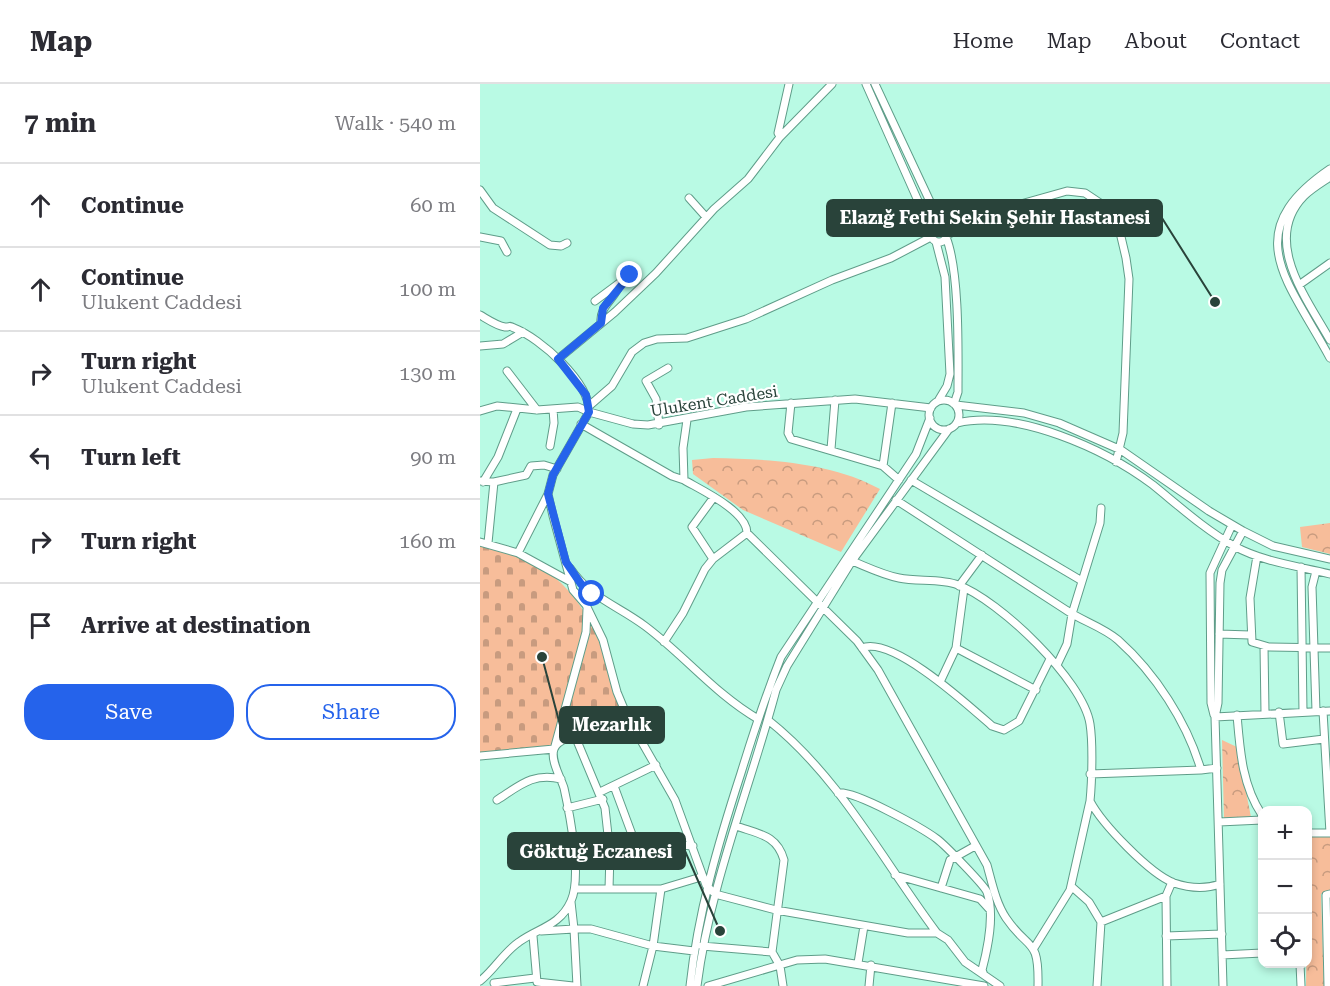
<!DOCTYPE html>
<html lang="en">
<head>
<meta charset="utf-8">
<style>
  :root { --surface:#fff; --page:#f2f2f3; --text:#2b2b33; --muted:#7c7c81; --line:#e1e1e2; --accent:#2563eb }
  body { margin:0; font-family:"Roboto Serif",serif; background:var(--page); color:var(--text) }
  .controls { position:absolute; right:18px; bottom:18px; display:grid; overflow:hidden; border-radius:12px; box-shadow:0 3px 9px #0003 }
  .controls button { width:54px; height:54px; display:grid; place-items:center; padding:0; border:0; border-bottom:2px solid var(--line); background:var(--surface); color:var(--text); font:30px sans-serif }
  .stop { position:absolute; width:18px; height:18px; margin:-14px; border:4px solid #2563eb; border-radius:50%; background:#fff }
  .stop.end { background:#2563eb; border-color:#fff; box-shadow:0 2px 6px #0008 }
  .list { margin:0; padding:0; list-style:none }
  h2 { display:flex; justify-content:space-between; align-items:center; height:78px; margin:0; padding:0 24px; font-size:26px }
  h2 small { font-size:20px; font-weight:400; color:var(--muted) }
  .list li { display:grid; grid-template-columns:39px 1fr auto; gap:18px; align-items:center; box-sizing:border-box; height:84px; padding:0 24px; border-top:2px solid var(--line) }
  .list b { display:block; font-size:22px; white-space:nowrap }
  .list p { margin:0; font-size:20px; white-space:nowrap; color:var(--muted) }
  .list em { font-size:20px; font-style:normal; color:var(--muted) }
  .actions { display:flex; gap:12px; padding:18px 24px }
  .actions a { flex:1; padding:14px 0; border:2px solid var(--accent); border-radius:24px; text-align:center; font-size:21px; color:var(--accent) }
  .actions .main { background:var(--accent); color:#fff }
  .icon { flex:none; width:33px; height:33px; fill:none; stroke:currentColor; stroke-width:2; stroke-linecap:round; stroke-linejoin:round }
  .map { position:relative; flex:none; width:850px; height:902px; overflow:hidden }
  header { display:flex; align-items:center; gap:36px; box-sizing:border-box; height:84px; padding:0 30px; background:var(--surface); border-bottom:2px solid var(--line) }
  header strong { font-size:28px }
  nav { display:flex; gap:33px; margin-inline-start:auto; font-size:21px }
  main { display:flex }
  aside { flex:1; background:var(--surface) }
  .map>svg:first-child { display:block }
  .cemetery { fill:url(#cemetery-stones) }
  .park { fill:url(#park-crowns) }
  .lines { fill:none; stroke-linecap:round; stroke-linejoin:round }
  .minor-casing { stroke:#5f9d89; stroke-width:9 }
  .minor { stroke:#fff; stroke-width:7 }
  .route { stroke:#2563eb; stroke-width:8 }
  .labels { text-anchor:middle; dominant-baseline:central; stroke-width:4.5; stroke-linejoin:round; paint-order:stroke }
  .street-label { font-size:16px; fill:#29433a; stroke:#fff }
  .leader { fill:none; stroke:#29433a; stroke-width:2 }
  .callout-dot { fill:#29433a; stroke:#fff; stroke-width:2 }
  .callout { fill:#29433a; stroke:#29433a; stroke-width:2 }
  .callout-label { font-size:18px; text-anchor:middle; font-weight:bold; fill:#fff }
</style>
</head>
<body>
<header>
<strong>Map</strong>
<nav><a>Home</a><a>Map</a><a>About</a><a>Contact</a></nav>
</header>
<main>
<aside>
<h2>7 min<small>Walk · 540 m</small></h2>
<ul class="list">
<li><svg class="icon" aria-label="ahead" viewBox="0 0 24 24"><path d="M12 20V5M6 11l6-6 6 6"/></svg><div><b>Continue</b></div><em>60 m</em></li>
<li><svg class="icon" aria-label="ahead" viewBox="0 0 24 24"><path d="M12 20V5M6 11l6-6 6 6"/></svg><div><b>Continue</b><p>Ulukent Caddesi</p></div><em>100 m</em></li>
<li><svg class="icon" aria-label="right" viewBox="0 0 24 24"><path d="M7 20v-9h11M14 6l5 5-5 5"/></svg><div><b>Turn right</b><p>Ulukent Caddesi</p></div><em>130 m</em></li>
<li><svg class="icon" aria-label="left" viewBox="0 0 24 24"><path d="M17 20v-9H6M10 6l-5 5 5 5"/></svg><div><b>Turn left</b></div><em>90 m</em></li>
<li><svg class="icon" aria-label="right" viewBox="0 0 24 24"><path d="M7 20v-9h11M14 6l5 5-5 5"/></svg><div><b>Turn right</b></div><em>160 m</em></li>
<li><svg class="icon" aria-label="arrive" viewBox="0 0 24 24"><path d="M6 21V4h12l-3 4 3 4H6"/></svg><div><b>Arrive at destination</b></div></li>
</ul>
<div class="actions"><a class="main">Save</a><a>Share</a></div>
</aside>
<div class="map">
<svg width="850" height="902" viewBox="0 0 850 902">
  <defs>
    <pattern id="cemetery-stones" width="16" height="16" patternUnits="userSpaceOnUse" patternTransform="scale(1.5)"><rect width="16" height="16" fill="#f7bd9a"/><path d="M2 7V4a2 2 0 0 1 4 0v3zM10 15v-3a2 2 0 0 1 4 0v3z" fill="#c89b7f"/></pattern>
    <pattern id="park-crowns" width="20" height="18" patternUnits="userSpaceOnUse" patternTransform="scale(1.5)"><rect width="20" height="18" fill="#f7bd9a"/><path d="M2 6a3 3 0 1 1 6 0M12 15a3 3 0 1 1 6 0" fill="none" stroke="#c89b7f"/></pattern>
  </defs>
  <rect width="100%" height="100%" fill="#b9fae4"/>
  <path class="cemetery" d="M0 461C76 473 112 522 131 593 136 610 139 625 145 641L86 650 70 662 0 669Z"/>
  <path class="park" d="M233 374C288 375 351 378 400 405L361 468 263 426 213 390 212 376Z
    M850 439V470L822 463 820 443Z
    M742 656 757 663 771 733 744 735Z
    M828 753H850V807L841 810 844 902H826Z"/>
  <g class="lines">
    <defs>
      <path id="minor" d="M386 0 451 146
        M395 0 461 141
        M300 53 298 49 309 0
        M850 85C756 149 809 197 850 274
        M850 93C841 99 831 105 824 112 781 156 827 215 850 256
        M0 106 13 124 70 161 81 162 87 159
        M209 114 226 133
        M451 150a8 8 0 1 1 16 0a8 8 0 1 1-16 0Z
        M464 142 587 107 605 109 629 125 638 140 646 174 649 195 643 349 636 378
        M467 151 480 145 485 138
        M0 153 21 157 27 168
        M466 153C480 188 478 269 478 308L474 320
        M456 158 465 193 470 290 467 302 458 317
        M819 201 850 179
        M115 217 150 191
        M0 231C7 235 17 242 25 243 32 243 28 241 34 244 60 254 110 298 109 328L98 323 57 326 17 322 0 327
        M121 239C119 222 135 215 140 200
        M0 262 23 260 43 248
        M78 275 135 228 176 189 234 125 268 95 300 53 352 0
        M27 287 57 326
        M449 331a15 15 0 1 1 30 0a15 15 0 1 1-30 0Z
        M311 319 308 349 311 355 403 382 419 396
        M476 321 544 329 579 339 641 366 729 427 763 447 793 462 850 475
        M109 322 132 302 152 268 164 259 177 255 207 254 266 235 352 196 411 174 451 153
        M451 324 375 315 266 323 168 341 153 340 109 328 73 391 68 410 73 432 93 506 106 521 123 556 137 608 147 632 195 716 226 801 235 810 296 826 428 849H457L468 856 485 878 504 891
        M207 336 203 364 204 396C221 406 267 427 267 449L377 557 398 586 507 781C512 799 516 819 526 834 549 868 559 852 558 902
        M477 339C537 325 625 365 673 401 699 422 724 445 754 462 783 478 818 482 850 490
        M101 340 192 392 204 396
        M179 341 176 315 166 297 188 284
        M70 362 74 339 73 325
        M351 365 355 316
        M403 382 412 319
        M431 396 602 497
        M0 397 14 398 46 391 51 382 64 381 77 385
        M3 398 18 373 37 325
        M416 416C473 453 529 489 586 526 602 537 623 543 638 556 675 589 707 638 721 686L737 684
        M0 458 38 469 91 498
        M8 459 14 398
        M38 469 68 410
        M777 472 770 514 772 558 789 563 850 564
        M233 475 212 443 234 413
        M372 477C387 483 403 491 419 494 437 498 461 494 478 501 519 516 603 596 610 640 613 659 612 697 610 717 622 740 670 790 694 799 709 804 726 805 740 800
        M821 483 823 628
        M90 484C110 514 137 521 165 542 204 571 235 610 278 635
        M479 502 502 471
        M739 550 770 551
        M184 558 203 529 225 485 233 475 267 449
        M784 562 785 629
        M382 564C412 551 489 622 512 642L524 646 539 637 570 575
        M476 564 556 606
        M577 581 587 560 592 530 620 439 621 424
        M460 598 476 564 484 504
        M836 627 832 503 836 487
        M799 628 803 660 844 655
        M734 631 731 619 730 489 752 441
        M757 631C760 666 762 701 782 731
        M735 633 850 627
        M288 636C359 692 403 777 457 849
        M95 652 125 724 130 769 129 805
        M75 662 106 548 107 525
        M0 672 74 665
        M610 690 721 686
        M134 702 157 764
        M120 708 176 681
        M358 709C374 706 442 744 457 755 465 761 504 801 507 808 515 831 508 863 502 886L504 891 520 902
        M17 716C39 702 53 688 81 695
        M87 724 123 715
        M739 738 782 736
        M256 742C279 750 297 751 304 776L292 868 300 882 303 902
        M828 749H850L843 627
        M130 769 157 764 188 766 200 761 213 762
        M415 791 500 815 510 826
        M591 802 609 818 621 838 617 902
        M461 804 470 776 495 762
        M95 805H181L221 793
        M91 818 94 845H111L173 862 214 867
        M621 838 686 812
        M61 847 94 845 97 902
        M53 852 57 898 93 902
        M686 852 742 850
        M222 862 292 868
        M554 864 590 806 610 717
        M742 871 782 869
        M378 879 384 842
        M820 880 821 902
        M0 897C14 886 24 868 39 858 58 844 80 842 91 817 102 793 90 731 84 704 81 694 70 676 74 665 81 647 139 646 156 647
        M14 899 55 894
        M163 902 173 862 181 805
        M210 902C218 828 238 760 261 689 273 650 286 611 301 573L436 370 450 334
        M217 902C230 800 270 704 296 606L307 582 372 477 469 345
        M228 902 317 876 345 875 504 902
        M389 902 391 881
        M687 902 686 812 692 798
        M743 902 735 633 738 619 740 499 742 486 763 447
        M848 902 846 811 850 810"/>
    </defs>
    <use href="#minor" class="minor-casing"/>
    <use href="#minor" class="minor"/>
  </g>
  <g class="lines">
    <path class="route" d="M112 510 101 500 86 478 68 410 73 391 109 328 106 311 78 275 121 239 123 224 150 191"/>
  </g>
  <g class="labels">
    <g class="street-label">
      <text transform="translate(234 317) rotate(-9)">Ulukent Caddesi</text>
    </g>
  </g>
  <path class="leader" d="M735 218L682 134M62 573L80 641M240 847L205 767"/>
  <g class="callout-dot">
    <circle cx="735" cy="218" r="6"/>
    <circle cx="62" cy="573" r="6"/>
    <circle cx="240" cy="847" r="6"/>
  </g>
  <g class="callout">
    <rect x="347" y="116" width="335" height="36" rx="6"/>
    <rect x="80" y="623" width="104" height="36" rx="6"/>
    <rect x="28" y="749" width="177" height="36" rx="6"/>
  </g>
  <g class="callout-label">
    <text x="515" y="140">Elazığ Fethi Sekin Şehir Hastanesi</text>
    <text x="132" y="647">Mezarlık</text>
    <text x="116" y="774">Göktuğ Eczanesi</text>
  </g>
</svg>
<div class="controls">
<button>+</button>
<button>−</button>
<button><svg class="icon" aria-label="locate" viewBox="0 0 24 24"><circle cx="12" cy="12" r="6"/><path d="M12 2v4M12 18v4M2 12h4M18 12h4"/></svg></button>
</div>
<div class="stop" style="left:112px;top:510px"></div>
<div class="stop end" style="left:150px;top:191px"></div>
</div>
</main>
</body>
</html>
